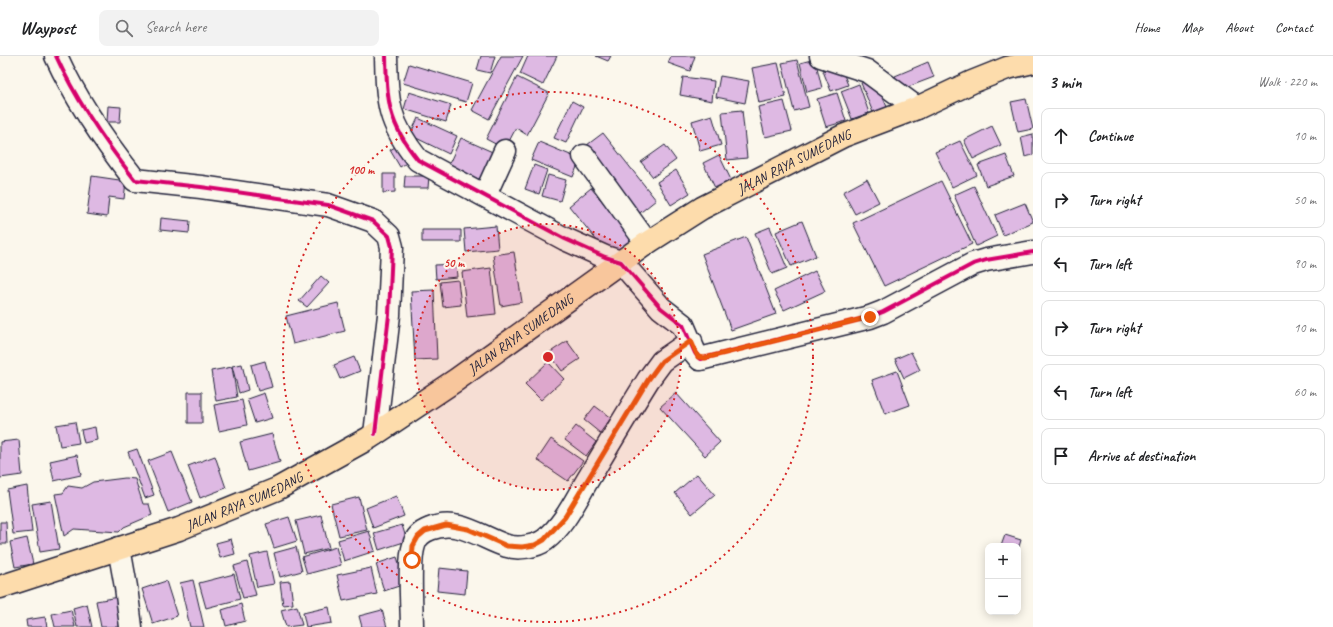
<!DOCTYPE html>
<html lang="en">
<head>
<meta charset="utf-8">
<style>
  :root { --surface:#fff; --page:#f2f2f2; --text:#202124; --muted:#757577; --line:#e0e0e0 }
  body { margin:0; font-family:Caveat,sans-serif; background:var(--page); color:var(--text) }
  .controls { position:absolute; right:12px; bottom:12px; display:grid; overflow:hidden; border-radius:8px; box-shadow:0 2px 10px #0003 }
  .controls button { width:36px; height:36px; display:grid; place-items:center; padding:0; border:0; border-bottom:1px solid var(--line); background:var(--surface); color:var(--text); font:20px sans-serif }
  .stop { position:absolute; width:12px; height:12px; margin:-9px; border:3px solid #ea580c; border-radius:50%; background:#fff }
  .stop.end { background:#ea580c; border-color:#fff; box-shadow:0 1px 4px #0008 }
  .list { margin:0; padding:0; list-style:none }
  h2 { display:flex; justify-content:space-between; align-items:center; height:52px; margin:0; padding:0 16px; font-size:17px }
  h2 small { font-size:13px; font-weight:400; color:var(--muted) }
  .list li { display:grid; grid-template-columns:26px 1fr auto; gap:12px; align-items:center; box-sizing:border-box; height:56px; margin:0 8px 8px; padding:0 8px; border:1px solid var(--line); border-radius:8px }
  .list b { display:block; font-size:15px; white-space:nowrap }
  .list em { font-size:13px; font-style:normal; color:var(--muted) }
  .icon { flex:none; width:22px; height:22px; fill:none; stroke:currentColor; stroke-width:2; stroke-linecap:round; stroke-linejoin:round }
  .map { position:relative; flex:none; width:1033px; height:571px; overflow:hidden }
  header { display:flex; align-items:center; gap:24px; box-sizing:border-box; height:56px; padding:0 20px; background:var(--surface); border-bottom:1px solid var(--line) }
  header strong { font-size:19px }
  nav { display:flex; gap:22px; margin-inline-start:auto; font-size:14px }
  .search { width:280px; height:36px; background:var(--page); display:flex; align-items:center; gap:10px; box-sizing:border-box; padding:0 14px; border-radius:8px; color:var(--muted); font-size:15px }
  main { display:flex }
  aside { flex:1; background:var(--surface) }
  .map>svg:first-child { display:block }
  .building { fill:#deb9e3; stroke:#22223b }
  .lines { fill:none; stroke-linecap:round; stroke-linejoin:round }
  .minor-casing { stroke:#22223b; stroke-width:25 }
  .highway-casing { stroke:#22223b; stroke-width:25 }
  .minor { stroke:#fbf7ec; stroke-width:22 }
  .highway { stroke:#fddcac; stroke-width:22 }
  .cycleway-casing { stroke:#fbf7ec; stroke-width:6 }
  .cycleway { stroke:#d6006c; stroke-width:4 }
  .route { stroke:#ea580c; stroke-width:5 }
  .ring { fill:none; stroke:#d62828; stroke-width:2; stroke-dasharray:2 4 }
  .labels { text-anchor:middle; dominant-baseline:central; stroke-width:4; stroke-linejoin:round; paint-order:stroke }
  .street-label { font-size:14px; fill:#22223b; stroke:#fbf7ec }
  .centre { fill:#d62828; stroke:#fbf7ec; stroke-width:2 }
  .ring-label { font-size:12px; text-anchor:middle; font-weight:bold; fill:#d62828; stroke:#fbf7ec; stroke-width:4; stroke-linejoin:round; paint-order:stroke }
</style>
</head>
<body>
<header>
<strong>Waypost</strong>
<div class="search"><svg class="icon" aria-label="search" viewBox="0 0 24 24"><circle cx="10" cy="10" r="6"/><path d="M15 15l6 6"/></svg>Search here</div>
<nav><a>Home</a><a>Map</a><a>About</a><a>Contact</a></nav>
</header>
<main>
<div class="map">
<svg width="1033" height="571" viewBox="0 0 1033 571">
  <rect width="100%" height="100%" fill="#fbf7ec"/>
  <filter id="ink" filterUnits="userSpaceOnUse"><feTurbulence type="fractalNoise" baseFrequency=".025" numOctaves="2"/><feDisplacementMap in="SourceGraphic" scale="8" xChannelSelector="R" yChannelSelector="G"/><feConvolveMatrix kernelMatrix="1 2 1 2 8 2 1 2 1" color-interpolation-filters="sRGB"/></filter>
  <g filter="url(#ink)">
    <path class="building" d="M481 0H495L490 17 477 14Z
      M501 0H523L489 63 472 54Z
      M528 0H557L543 29 520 18Z
      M596 0H611L608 5Z
      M671 0H695L690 15 668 7Z
      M815 3 822 32 807 36 800 7Z
      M797 4 809 51 794 55 782 7Z
      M928 6 934 21 900 34 895 20Z
      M778 7 786 41 759 47 752 12Z
      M409 8 472 27 466 46 403 27Z
      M840 9 848 29 831 35 823 15Z
      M720 20 749 25 745 47 716 41Z
      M517 21 549 37 527 79 516 72 505 93 486 83Z
      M683 21 714 25 712 45 680 39Z
      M874 22 888 53 874 59 861 27Z
      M859 28 869 57 852 63 841 35Z
      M409 36 451 49 446 66 404 53Z
      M837 37 846 65 826 71 817 43Z
      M1026 43 1033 73 1018 76 1011 46Z
      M572 45 583 51 566 87 554 82Z
      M784 45 792 75 765 81 758 51Z
      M108 50 121 51 120 66H107Z
      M742 54 747 102 727 104 722 56Z
      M712 59 721 89 700 95 692 65Z
      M418 62 457 80 449 98 410 79Z
      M992 70 1001 89 973 103 964 84Z
      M603 77 656 144 636 160 583 92Z
      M1033 78V99L1025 101 1021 81Z
      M461 82 497 98 485 126 448 110Z
      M960 85 977 119 952 131 935 96Z
      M539 86 580 103 573 121 531 104Z
      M402 87 413 103 400 111 390 94Z
      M665 89 676 104 653 121 641 106Z
      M719 99 733 128 717 136 703 107Z
      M1006 99 1014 120 986 130 978 109Z
      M534 109 547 114 539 138 525 133Z
      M676 114 690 137 671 149 657 126Z
      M383 118H395V136L383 137Z
      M548 119 566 124 560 145 542 140Z
      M92 120 126 125 124 143 109 141 107 161 87 158Z
      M405 120H429L428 132H404Z
      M867 123 879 146 855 158 843 136Z
      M941 125 972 188 884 230 853 167Z
      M974 130 997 180 976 190 954 139Z
      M591 132 633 182 610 201 569 150Z
      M1025 147 1033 166 1003 179 995 159Z
      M161 162 190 165 189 177 160 174Z
      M802 165 816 200 791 210 776 176Z
      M496 170 498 193 466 196 464 173Z
      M770 171 787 212 772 218 755 177Z
      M422 174H461V186H422Z
      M746 181 776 258 731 274 702 198Z
      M514 196 522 246 501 250 493 199Z
      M456 208 457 221 436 223 435 209Z
      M491 212 496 258 467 261 462 216Z
      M815 215 825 235 784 254 774 235Z
      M321 220 329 227 307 251 299 245Z
      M458 224 461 249 443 251 440 226Z
      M434 234 437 303 415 304 411 235Z
      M338 247 345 275 293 288 286 260Z
      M567 285 580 303 562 315 549 297Z
      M911 296 920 314 904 322 895 303Z
      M354 301 360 315 340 323 334 309Z
      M265 305 272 331 258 335 251 309Z
      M548 306 564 323 541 344 525 328Z
      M242 308 248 334 239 337 232 310Z
      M232 311 237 341 216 345 211 315Z
      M897 315 910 349 885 358 872 324Z
      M188 336H202V367H188Z
      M264 337 272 362 255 367 247 343Z
      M676 337 720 386 705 400 660 351Z
      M242 344 247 369 219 375 214 349Z
      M595 350 611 362 600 377 584 364Z
      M75 366 79 387 60 390 56 369Z
      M576 370 596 386 586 400 565 384Z
      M95 371 97 384 84 387 81 374Z
      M272 378 280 406 248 415 240 386Z
      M551 383 583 405 568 425 537 404Z
      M19 384 22 419 0 422V386Z
      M137 393 154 439 145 442 128 396Z
      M172 396 192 446 168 456 148 405Z
      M77 399 81 419 54 425 50 405Z
      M215 400 226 432 200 442 188 410Z
      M697 418 715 439 692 458 675 437Z
      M125 422 135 423 143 448H149L152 459 124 471 119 476 74 473 64 480 55 438 63 437 68 430 82 432 93 426Z
      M27 430 32 476 13 478 7 434Z
      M396 440 404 460 373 472 366 452Z
      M359 441 367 474 339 480 331 448Z
      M51 445 59 493 40 496 32 448Z
      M321 459 329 492 304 498 296 465Z
      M289 461 297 485 274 492 266 468Z
      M0 466H6L7 488H0Z
      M402 469 407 485 379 494 374 477Z
      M369 475 375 495 344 505 338 484Z
      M1005 479 1021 484 1018 494V490H1001Z
      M27 482 33 508 15 511 10 486Z
      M231 483 235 498 220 502 216 487Z
      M296 491 302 515 280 521 274 497Z
      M336 491 341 509 307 518 302 501Z
      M267 496 274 528 257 531 250 500Z
      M397 501 405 528 384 535 376 508Z
      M247 506 256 539 243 542 234 510Z
      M371 512 377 538 343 545 337 519Z
      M439 512 467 515 465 538 437 535Z
      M234 518 240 543 206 552 199 527Z
      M193 524 204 571H190L180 527Z
      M166 525 177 560 153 568 142 533Z
      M290 525 293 548 283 549 280 526Z
      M119 541 125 571H101L96 545Z
      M87 548 92 571H77L73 552Z
      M241 548 245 565 226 570 222 554Z
      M297 550 302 569 286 571 281 554Z
      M329 551 332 567 306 571 303 557Z
      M71 554 75 571H55L52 558Z
      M382 554 387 571H362L359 560Z
      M45 561 47 571H27L26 564Z"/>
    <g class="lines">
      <defs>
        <path id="minor" d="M56 0C76 44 105 86 135 124L201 131 328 149 373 165 389 180 392 191 389 259 375 378
          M386 0C387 46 388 67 418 104L565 183 605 201 621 206 661 252 683 269 695 297 700 303 870 261 883 256 973 208 986 204 1033 196
          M821 0 867 15 917 52
          M584 100 647 187
          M485 139 505 95
          M119 492 126 531 131 571
          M412 571C412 551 408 507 414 489 416 481 422 476 430 473 458 461 481 482 507 490 518 493 535 491 545 484 565 469 577 441 590 420 609 388 628 356 648 324L662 305 691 285"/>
        <g id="highway">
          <path id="s1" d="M0 531 179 473 277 433 369 382 456 324 647 187 702 152 843 80 917 52 972 26 1007 12 1033 6"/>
        </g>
      </defs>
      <use href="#minor" class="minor-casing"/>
      <use href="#highway" class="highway-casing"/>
      <use href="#minor" class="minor"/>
      <use href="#highway" class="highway"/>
      <defs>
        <path id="cycleway" d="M56 0C76 44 105 86 135 124L201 131 328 149 373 165 389 180 392 191 389 259 375 378
          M386 0C387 46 388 67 418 104L565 183 605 201 621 206 661 252 683 269 695 297 700 303 870 261 883 256 973 208 986 204 1033 196"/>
      </defs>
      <use href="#cycleway" class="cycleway-casing"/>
      <use href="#cycleway" class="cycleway"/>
    </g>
  </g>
  <g class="lines" filter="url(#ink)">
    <path class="route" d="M412 504 413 490 418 481 425 475 446 469 468 473 507 490 522 491 535 489 544 484 565 461 648 324 662 305 691 285 698 301 705 302 870 261"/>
  </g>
  <circle cx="548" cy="301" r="133" fill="#d62828" fill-opacity=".12"/>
  <g class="ring">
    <circle cx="548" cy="301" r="133"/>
    <circle cx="548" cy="301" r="265"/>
  </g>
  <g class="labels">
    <g class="street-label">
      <text stroke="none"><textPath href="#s1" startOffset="907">JALAN RAYA SUMEDANG</textPath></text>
      <text stroke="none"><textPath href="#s1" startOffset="583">JALAN RAYA SUMEDANG</textPath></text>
      <text stroke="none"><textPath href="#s1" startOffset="259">JALAN RAYA SUMEDANG</textPath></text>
    </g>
  </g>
  <circle cx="548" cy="301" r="6" class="centre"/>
  <g class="ring-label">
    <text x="361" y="118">100 m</text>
    <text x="454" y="211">50 m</text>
  </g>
</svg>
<div class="controls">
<button>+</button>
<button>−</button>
</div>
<div class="stop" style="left:412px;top:504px"></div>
<div class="stop end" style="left:870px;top:261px"></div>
</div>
<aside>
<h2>3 min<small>Walk · 220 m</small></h2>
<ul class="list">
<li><svg class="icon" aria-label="ahead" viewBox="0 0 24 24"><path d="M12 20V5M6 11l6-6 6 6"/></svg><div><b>Continue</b></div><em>10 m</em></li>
<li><svg class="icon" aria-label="right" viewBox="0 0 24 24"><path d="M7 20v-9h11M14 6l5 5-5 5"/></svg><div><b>Turn right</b></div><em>50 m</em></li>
<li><svg class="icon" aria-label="left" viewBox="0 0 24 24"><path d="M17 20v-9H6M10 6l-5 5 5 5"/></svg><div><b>Turn left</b></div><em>90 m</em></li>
<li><svg class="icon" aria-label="right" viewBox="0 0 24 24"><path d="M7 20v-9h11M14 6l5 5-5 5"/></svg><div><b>Turn right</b></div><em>10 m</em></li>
<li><svg class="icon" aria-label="left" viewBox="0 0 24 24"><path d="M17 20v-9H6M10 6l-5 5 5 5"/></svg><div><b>Turn left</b></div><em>60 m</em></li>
<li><svg class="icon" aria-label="arrive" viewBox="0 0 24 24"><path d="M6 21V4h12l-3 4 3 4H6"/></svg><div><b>Arrive at destination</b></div></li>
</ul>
</aside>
</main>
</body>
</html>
